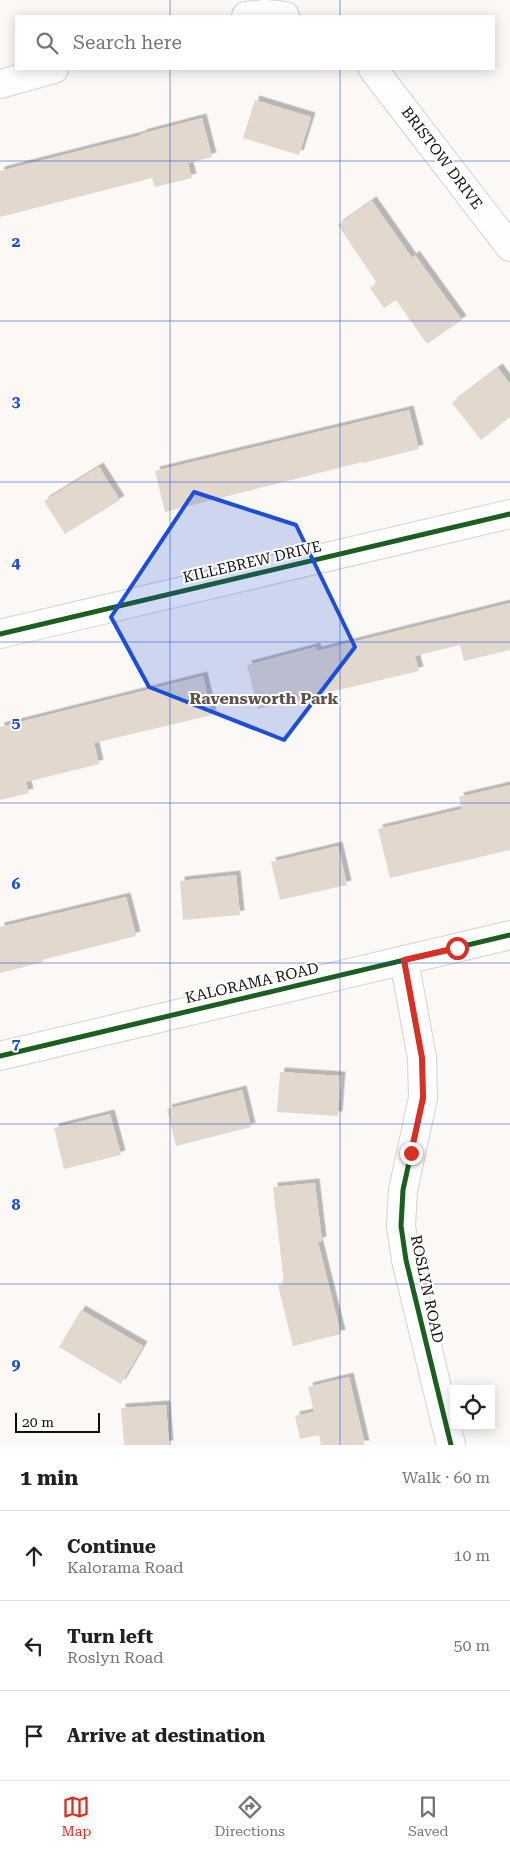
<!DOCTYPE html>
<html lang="en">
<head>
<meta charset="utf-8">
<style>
  :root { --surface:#fff; --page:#f2f2f2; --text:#202124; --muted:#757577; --line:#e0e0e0; --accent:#d93025 }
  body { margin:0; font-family:"Roboto Serif",serif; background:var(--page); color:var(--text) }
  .controls { position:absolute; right:15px; bottom:15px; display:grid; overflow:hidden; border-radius:0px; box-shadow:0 2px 12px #0003 }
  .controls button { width:45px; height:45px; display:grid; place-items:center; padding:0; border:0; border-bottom:1px solid var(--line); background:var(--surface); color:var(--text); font:25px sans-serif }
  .scale { position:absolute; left:15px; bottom:12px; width:85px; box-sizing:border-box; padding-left:5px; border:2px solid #110d0a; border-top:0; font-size:14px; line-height:18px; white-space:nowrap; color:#110d0a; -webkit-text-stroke:4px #fff; paint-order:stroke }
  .stop { position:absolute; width:15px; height:15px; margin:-11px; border:4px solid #d93025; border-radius:50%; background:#fff }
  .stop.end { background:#d93025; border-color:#fff; box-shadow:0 1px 5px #0008 }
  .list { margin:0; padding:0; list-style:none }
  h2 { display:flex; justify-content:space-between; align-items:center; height:65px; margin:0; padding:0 20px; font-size:21px }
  h2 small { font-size:16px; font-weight:400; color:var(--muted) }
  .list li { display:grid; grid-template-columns:32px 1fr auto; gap:15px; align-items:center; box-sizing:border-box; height:90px; padding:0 20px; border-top:1px solid var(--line) }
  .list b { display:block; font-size:19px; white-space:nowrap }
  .list p { margin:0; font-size:16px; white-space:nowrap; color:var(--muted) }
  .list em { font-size:16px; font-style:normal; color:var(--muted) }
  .icon { flex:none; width:28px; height:28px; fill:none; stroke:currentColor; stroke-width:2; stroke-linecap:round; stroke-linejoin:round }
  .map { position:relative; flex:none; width:510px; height:1445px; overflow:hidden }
  .search { position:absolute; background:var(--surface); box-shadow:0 2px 12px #0003; left:15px; right:15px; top:15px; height:55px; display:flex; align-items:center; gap:12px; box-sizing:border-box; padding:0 18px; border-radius:0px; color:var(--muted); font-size:19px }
  .sheet { height:335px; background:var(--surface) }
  nav { display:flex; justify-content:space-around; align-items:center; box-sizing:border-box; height:70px; border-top:1px solid var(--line); background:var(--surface); font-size:14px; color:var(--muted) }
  nav a { display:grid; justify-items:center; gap:2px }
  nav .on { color:var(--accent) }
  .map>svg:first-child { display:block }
  .building { fill:#e2d8ce; filter:url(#shadow) }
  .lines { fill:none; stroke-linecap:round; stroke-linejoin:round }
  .street-casing { stroke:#d6d2ce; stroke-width:30 }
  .secondary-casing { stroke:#d6d2ce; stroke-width:30 }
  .street { stroke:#fefefe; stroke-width:28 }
  .secondary { stroke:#fefefe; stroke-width:28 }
  .cycleway-casing { stroke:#fff; stroke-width:8 }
  .cycleway { stroke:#1b5e20; stroke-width:5 }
  .route { stroke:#d93025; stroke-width:6 }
  .marked { fill:#1d4ed8; fill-opacity:0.2; stroke:#1d4ed8; stroke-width:4; stroke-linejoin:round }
  .grid { fill:none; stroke:#1d4ed8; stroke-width:1; stroke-opacity:0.55 }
  .labels { text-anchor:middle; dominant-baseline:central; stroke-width:4; stroke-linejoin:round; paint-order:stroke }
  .street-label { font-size:15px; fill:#110d0a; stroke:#fff }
  .neighbourhood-label { font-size:16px; font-weight:bold; fill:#5e514b; stroke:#fff }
  .grid-label { font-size:16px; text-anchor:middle; font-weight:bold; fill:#1d4ed8; stroke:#fff; stroke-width:4; stroke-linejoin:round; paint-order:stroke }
</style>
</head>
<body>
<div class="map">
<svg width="510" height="1445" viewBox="0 0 510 1445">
  <defs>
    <filter id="shadow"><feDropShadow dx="4.5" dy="-4.5" stdDeviation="0" flood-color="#0004"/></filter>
  </defs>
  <rect width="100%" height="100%" fill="#fbf8f5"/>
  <path class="building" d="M255 100 311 117 299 155 243 138Z
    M202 118 212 157 188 163 192 178 155 187 152 178 0 217V171L142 135 141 134Z
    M372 201 412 258 415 255 462 320 427 344 396 300 384 308 370 288 377 283 338 225Z
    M498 368 510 384V417L481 440 452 403Z
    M409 410 419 449 363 463 362 462 165 512 155 471Z
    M99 467 120 500 65 534 44 501Z
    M510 603V650L464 661 460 645 415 656 419 671 258 709 247 665 316 647 317 651Z
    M203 676 212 715 94 743 99 764 26 782 29 793 0 800V727Z
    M510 785V850L390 878 378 829 462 809 459 797Z
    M338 846 347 885 280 900 271 862Z
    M236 875 240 915 183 920 180 881Z
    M126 897 136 936 42 960 43 962 0 973V927Z
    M280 1072 341 1076 338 1116 277 1112Z
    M242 1090 251 1127 176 1146 167 1109Z
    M110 1114 121 1155 64 1169 54 1128Z
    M315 1183 322 1241 318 1242 341 1334 293 1346 278 1285 284 1284 273 1187Z
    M81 1310 143 1346 121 1384 59 1347Z
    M349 1377 365 1445H321L319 1435 300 1439 295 1416 314 1412 308 1387Z
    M166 1405 169 1445H124L121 1408Z"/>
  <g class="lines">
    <defs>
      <path id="street" d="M246 16 265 14 285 16
        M373 69 510 247
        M0 84 54 69
        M0 634 510 514
        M404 960 422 1058 423 1098 403 1190 401 1226 406 1260 451 1445"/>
      <path id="secondary" d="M0 1056 510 935"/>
    </defs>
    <use href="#street" class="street-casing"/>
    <use href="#secondary" class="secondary-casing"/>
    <use href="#street" class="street"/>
    <use href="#secondary" class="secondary"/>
    <defs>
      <path id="cycleway" d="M0 634 510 514
        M404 960 422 1058 423 1098 403 1190 401 1226 406 1260 451 1445
        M0 1056 510 935"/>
    </defs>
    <use href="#cycleway" class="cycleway-casing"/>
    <use href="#cycleway" class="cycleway"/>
  </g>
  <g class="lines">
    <path class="route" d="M411 1153 423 1098 422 1058 404 960 457 948"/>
  </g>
  <path class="marked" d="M194 492 296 525 355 647 284 740 149 687 111 617Z"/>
  <path class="grid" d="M170 0V16M340 0V16M170 69V1445M340 69V1445M0 161H510M0 321H510M0 482H510M0 642H510M0 803H510M0 963H510M0 1124H510M0 1284H510"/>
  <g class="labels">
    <g class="street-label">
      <text transform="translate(442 158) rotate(53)">BRISTOW DRIVE</text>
      <text transform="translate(252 562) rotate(-13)">KILLEBREW DRIVE</text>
      <text transform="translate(252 983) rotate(-13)">KALORAMA ROAD</text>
      <text transform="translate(427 1289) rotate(78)">ROSLYN ROAD</text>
    </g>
    <g class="neighbourhood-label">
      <text x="264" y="698">Ravensworth Park</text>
    </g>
  </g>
  <g class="grid-label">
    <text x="16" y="247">2</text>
    <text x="16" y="407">3</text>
    <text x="16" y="568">4</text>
    <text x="16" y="728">5</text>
    <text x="16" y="889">6</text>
    <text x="16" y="1049">7</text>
    <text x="16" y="1210">8</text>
    <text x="16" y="1370">9</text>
  </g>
</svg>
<div class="controls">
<button><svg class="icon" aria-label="locate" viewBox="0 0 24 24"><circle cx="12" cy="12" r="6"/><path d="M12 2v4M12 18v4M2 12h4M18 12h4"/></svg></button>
</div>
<div class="scale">20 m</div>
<div class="stop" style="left:457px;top:948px"></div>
<div class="stop end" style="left:411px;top:1153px"></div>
<div class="search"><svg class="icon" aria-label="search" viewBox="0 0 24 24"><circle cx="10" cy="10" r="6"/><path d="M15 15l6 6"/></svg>Search here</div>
</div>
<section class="sheet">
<h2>1 min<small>Walk · 60 m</small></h2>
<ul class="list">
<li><svg class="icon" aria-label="ahead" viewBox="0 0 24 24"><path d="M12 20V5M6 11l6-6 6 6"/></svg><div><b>Continue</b><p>Kalorama Road</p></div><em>10 m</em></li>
<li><svg class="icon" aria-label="left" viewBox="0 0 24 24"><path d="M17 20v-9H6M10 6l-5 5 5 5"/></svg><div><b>Turn left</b><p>Roslyn Road</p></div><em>50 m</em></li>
<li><svg class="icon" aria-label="arrive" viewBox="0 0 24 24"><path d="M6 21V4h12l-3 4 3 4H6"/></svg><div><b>Arrive at destination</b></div></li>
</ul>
</section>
<nav>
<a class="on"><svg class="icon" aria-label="map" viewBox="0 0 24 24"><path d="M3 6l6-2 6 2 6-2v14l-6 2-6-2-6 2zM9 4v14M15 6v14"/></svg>Map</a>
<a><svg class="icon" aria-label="directions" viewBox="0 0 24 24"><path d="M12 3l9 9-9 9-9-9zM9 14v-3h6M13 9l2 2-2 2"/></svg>Directions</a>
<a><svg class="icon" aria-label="saved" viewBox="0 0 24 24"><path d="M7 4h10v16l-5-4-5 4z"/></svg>Saved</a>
</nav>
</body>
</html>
